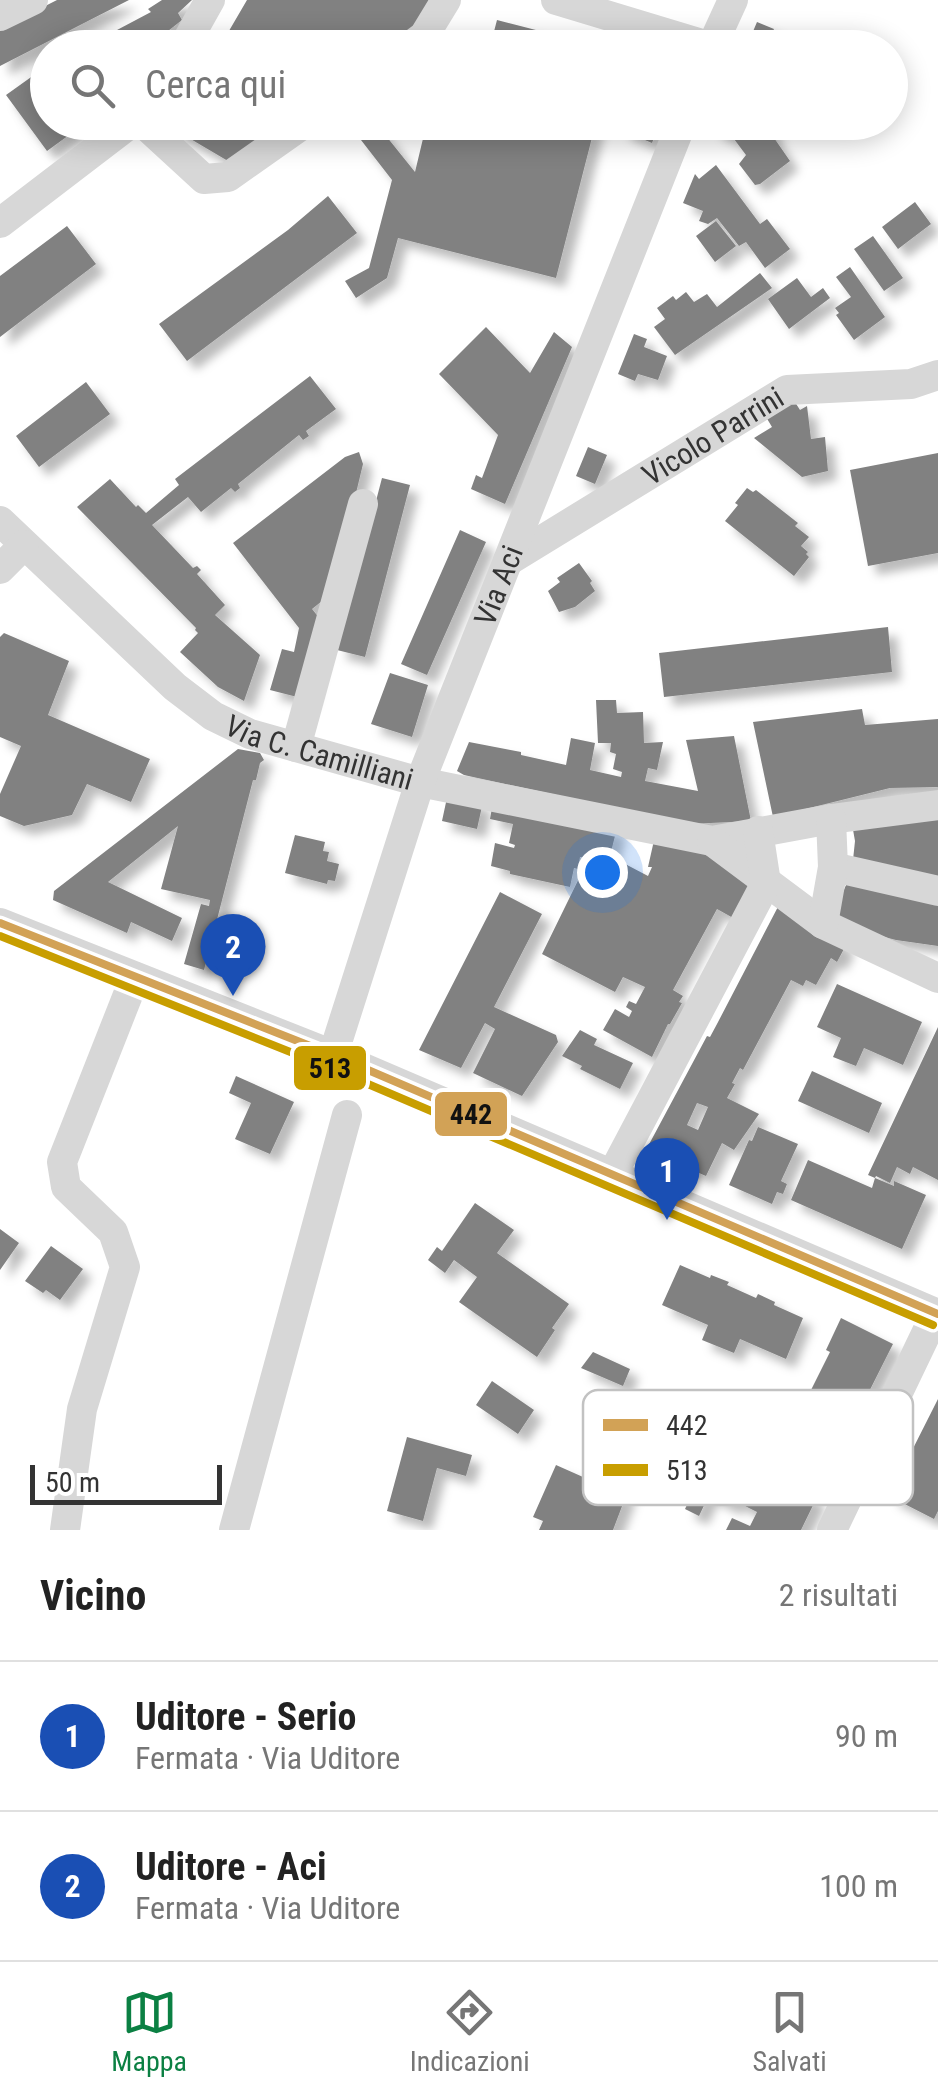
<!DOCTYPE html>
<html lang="it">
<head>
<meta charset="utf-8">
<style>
  :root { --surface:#fff; --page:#f2f2f2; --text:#222; --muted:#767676; --line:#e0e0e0; --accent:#0b8043 }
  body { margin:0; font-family:"Roboto Condensed",sans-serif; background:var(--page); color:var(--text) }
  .scale { position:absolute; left:30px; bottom:25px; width:192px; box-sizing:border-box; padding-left:10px; border:5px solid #333; border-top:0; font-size:28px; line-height:35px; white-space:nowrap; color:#333; -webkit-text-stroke:8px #fff; paint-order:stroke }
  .you { position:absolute; left:602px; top:872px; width:35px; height:35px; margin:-25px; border:8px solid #fff; border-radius:50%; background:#1a73e8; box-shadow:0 0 0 15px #1a73e833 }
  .badge { display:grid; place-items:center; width:65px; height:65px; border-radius:50%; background:var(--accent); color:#fff; font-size:32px; font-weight:700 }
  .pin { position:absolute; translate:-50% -82px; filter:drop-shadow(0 2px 5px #0008) }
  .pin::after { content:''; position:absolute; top:52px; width:35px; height:30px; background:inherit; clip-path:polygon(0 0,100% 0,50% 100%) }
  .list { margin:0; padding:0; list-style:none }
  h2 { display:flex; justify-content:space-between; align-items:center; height:130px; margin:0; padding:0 40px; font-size:42px }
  h2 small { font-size:32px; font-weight:400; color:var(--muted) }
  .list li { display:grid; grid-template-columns:65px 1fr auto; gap:30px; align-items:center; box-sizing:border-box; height:150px; padding:0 40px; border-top:2px solid var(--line) }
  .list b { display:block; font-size:38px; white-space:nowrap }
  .list p { margin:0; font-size:32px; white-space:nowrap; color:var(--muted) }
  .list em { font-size:32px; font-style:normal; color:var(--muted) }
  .icon { flex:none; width:55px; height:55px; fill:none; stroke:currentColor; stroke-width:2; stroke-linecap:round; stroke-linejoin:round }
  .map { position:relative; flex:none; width:938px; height:1530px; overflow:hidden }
  .search { position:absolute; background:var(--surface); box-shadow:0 5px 25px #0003; left:30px; right:30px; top:30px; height:110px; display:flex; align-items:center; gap:25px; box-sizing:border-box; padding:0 35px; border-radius:55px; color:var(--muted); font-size:38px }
  .sheet { height:430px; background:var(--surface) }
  nav { display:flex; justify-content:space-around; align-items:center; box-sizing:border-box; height:140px; border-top:2px solid var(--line); background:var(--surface); font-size:28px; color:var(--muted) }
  nav a { display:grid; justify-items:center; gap:5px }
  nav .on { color:var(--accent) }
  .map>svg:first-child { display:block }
  .building { fill:#818181; fill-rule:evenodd; filter:url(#shadow) }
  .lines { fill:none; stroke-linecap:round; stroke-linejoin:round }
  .minor { stroke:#d7d7d7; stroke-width:30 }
  .bus-1-casing { stroke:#fff; stroke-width:15 }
  .bus-2-casing { stroke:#fff; stroke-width:15 }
  .bus-1 { stroke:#d2a256; stroke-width:8 }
  .bus-2 { stroke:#c89e00; stroke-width:8 }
  .labels { text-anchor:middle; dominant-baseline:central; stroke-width:10; stroke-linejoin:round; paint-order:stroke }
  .street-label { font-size:30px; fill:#333; stroke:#fff }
  .key { fill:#fff; stroke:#c2c2c2; stroke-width:2.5 }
  .key-label { font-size:28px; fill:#333 }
  .line-badge { stroke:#fff; stroke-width:4 }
  .pale-badge-label { font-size:28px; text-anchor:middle; font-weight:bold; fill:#111 }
</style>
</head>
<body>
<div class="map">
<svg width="938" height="1530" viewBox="0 0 938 1530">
  <defs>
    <filter id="shadow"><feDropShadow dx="9" dy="9" stdDeviation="5" flood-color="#0004"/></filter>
  </defs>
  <rect width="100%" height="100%" fill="#fff"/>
  <path class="building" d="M57 0H129L0 66V29Z
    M162 0H192L178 13 182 20 168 31 172 36 158 48H83L151 12 148 9Z
    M247 0H429L410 39 401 34 381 48H219Z
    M497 20 598 46V48H446L450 32 491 43Z
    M757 22 774 29 766 48H746Z
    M48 65V122H87L47 151 6 95Z
    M175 122H280L228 161 172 128Z
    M427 122H596L556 278 398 238 387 278 356 298 345 281 369 268 392 180 361 140 378 126 415 172Z
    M624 122H660L652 143 621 130Z
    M716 122H767L775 133 772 135 790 161 760 184 755 185 739 164 746 155 734 139 713 129Z
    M716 165 760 224 767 219 790 249 765 268 746 242 739 246 717 218 708 224 699 221 703 211 683 203 695 174 699 179Z
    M328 196 357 233 187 361 159 324 288 230Z
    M915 202 931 224 898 249 882 227Z
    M716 221 736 246 715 262 696 236Z
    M67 226 96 264 0 337V276Z
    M873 236 903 278 884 291 854 249Z
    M850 267 885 317 854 340 836 315 839 313 835 308 851 297 836 277Z
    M760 273 772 288 675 355 654 327 665 319 657 308 673 296 676 300 686 292 694 302 707 294 717 307Z
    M797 278 811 297 823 288 830 298 789 329 768 299Z
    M486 327 530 373 554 332 572 347 505 504 471 489 476 475 482 478 498 435 439 374Z
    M634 334 647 339 644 347 667 356 658 380 638 374 635 381 618 374Z
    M310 376 336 409 306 431 309 436 303 440 299 435 238 484 240 488 235 492 231 488 201 512 188 497 152 525 193 568 197 566 201 570 197 574 225 605 215 615 260 655 244 701 218 687 180 652 198 633 195 630 196 628 77 507 110 479 136 507 138 505 146 513 179 485 175 479Z
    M86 382 110 414 39 467 16 436Z
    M793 399 800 410 807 406 811 439 825 437 828 471 802 477 754 438 772 427 766 417Z
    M588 447 607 455 595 484 576 476Z
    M359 452 363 464 332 593 312 609 324 624 305 699 270 690 282 649 294 652 299 628 233 543 345 457Z
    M938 453V553L868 566 850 470Z
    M382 478 410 485 365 657 337 650Z
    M747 488 753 492 756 490 798 523 795 526 809 537 801 546 808 552 806 554 809 557 794 576 725 521 738 505 735 503Z
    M460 530 486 542 427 675 401 664Z
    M579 563 592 581 590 583 595 591 575 607 559 612 548 591 560 582 557 578Z
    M888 627 892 672 664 697 659 653Z
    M4 633 69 661 48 715 150 759 131 802 87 784 72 815 24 826 0 816V794L21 746 0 737V637Z
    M390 673 428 685 412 737 371 724Z
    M596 700H616L617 713 643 712 644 743 663 742 657 770 648 768 645 781 698 791 686 740 734 736 751 821 690 824 464 775 457 771 469 742 521 752V755L566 765 571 738 595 743 590 770 621 777 622 772 613 769 616 754 610 752 611 743H598Z
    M862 709 865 725 938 719V787L890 788 773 817 753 722Z
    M238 749 260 753 264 760 260 763 256 780H253L204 970 184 964 201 904 209 906 210 900 161 889 178 826 108 882 182 918 172 941 131 922 127 933 53 900 54 891Z
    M448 793 483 802 477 829 442 821Z
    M493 802 617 828 610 856 648 876 652 867H648L655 836 692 844 757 879 735 919 717 909 673 990 683 996 679 1002 682 1003 670 1024H668L652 1057 603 1030 615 1009 629 1017 632 1011 626 1007 629 1001 636 1004 645 987 623 977 615 992 542 954 589 858 580 857 578 869 574 868 570 887 510 874V871L491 866 495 843 514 848 515 845 509 843 513 824 490 819Z
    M938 814V879L853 860 855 841 852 824Z
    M295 835 325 842 323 851 329 852 327 861 339 864 335 881 328 880 327 884 285 873Z
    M849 878 938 900V946L896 940 862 931 834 913Z
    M500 892 542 914 494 1007 556 1035 558 1042 522 1096 473 1073 495 1029 485 1023 461 1068 419 1050Z
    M781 901 846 945 837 962 831 958 816 985 806 980 803 986 791 980 743 1070 740 1068 732 1083 735 1084 727 1098 759 1114 734 1150 722 1143 706 1176 646 1150 707 1036 710 1037 717 1024ZM697 1103 708 1107 698 1130 687 1125Z
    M837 984 922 1022 903 1065 864 1048 856 1066 833 1057 841 1038 817 1027Z
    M938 1027V1180L913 1167 910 1174 897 1167 890 1183 876 1176 875 1178 868 1175Z
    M580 1030 597 1039 594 1045 633 1063 620 1089 580 1069 582 1066 562 1056Z
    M812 1071 882 1103 869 1133 798 1101Z
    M236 1076 294 1102 270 1154 235 1139 251 1103 229 1093Z
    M758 1127 798 1144 781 1181 787 1184 783 1194 777 1192 772 1204 729 1185 749 1140 752 1141Z
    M808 1160 872 1188 875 1178 894 1186V1181L926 1195 902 1249 791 1200Z
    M475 1203 514 1230 497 1253 569 1304 552 1328 555 1330 537 1357 459 1302 477 1277 454 1260 445 1273 428 1260 437 1247 442 1251Z
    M0 1229 19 1243 0 1270Z
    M51 1246 83 1269 60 1300 46 1290 43 1293 25 1281Z
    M680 1265 710 1278 711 1275 729 1282 727 1285 756 1298 758 1294 775 1302 774 1305 803 1318 786 1359 740 1339 734 1353 702 1340 708 1325 662 1305Z
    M841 1318 893 1344 822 1485 775 1461 784 1442 788 1445 813 1396 809 1394 830 1352 826 1350Z
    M593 1352 630 1369 623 1386 581 1368Z
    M492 1381 534 1410 518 1434 476 1405Z
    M938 1399V1511L934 1519 889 1496Z
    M407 1437 472 1455 466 1476 437 1468 423 1521 387 1511Z
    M556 1465 601 1485 602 1483 608 1484 627 1493 613 1530H539L543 1521 533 1517Z
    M753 1466 817 1497 801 1530H726L732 1518 750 1526 757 1512 735 1501 733 1506 709 1495 699 1516 685 1509 705 1467 743 1487Z"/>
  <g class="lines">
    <g class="minor">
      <path d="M556 0 712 47"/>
      <path d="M0 16 33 0"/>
      <path d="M183 48 210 0"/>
      <path d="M408 48 424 36 446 0"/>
      <path d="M711 48 733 0"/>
      <path d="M142 122 204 179 228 177 306 122"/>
      <path d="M0 223 132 122"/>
      <path id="s1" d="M0 521 175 687 213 716 250 734 420 782 712 841 831 819 938 805"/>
      <path id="s2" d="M508 561 787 390 911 384 938 375"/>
      <path d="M0 569 24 545"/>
      <path d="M296 747 363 504"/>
      <path d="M712 841 823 924 938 978"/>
      <path d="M833 867 938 891"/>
      <path d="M0 923 333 1055 938 1314"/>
      <path d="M823 924 833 867 831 819"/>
      <path id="s3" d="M333 1055 420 782 682 122"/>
      <path d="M612 1175 766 883 758 831"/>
      <path d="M65 1530 82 1409 125 1267 113 1232 66 1187 62 1162 135 977"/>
      <path d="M234 1530 347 1115"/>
      <path d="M832 1530 936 1313"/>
    </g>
    <defs>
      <path id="bus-1" d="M0 923 333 1055 938 1314"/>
      <path id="bus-2" d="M0 936 328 1067 933 1325"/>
    </defs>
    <use href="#bus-1" class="bus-1-casing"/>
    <use href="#bus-2" class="bus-2-casing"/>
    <use href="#bus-1" class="bus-1"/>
    <use href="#bus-2" class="bus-2"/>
  </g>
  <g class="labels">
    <g class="street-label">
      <text stroke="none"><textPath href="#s2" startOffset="240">Vicolo Parrini</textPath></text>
      <text stroke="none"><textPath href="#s3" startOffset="498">Via Aci</textPath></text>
      <text stroke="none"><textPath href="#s1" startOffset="402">Via C. Camilliani</textPath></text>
    </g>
  </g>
  <rect x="583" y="1390" width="330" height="115" rx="15" class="key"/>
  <rect x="603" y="1419" width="45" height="12" fill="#d2a256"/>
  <rect x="603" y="1464" width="45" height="12" fill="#c89e00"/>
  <g class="key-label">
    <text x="666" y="1435">442</text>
    <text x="666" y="1480">513</text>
  </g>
  <g class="line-badge">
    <rect x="292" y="1044" width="76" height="48" rx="10" fill="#c89e00"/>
    <rect x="433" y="1090" width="76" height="48" rx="10" fill="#d2a256"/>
  </g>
  <g class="pale-badge-label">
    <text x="330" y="1078">513</text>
    <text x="471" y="1124">442</text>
  </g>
</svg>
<div class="scale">50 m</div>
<div class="you"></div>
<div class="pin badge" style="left:667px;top:1220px;background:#1a4fb4">1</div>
<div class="pin badge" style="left:233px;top:996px;background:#1a4fb4">2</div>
<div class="search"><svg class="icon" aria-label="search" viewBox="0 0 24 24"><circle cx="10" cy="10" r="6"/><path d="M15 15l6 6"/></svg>Cerca qui</div>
</div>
<section class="sheet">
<h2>Vicino<small>2 risultati</small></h2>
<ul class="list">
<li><span class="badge" style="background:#1a4fb4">1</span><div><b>Uditore - Serio</b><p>Fermata · Via Uditore</p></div><em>90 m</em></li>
<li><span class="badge" style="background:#1a4fb4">2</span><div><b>Uditore - Aci</b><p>Fermata · Via Uditore</p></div><em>100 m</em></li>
</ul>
</section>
<nav>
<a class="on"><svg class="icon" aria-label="map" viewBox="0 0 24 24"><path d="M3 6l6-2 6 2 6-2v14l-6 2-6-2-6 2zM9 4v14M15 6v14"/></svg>Mappa</a>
<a><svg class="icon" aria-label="directions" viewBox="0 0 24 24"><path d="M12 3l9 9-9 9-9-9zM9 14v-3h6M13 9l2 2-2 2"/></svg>Indicazioni</a>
<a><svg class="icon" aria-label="saved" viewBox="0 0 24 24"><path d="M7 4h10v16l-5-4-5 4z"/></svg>Salvati</a>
</nav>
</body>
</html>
